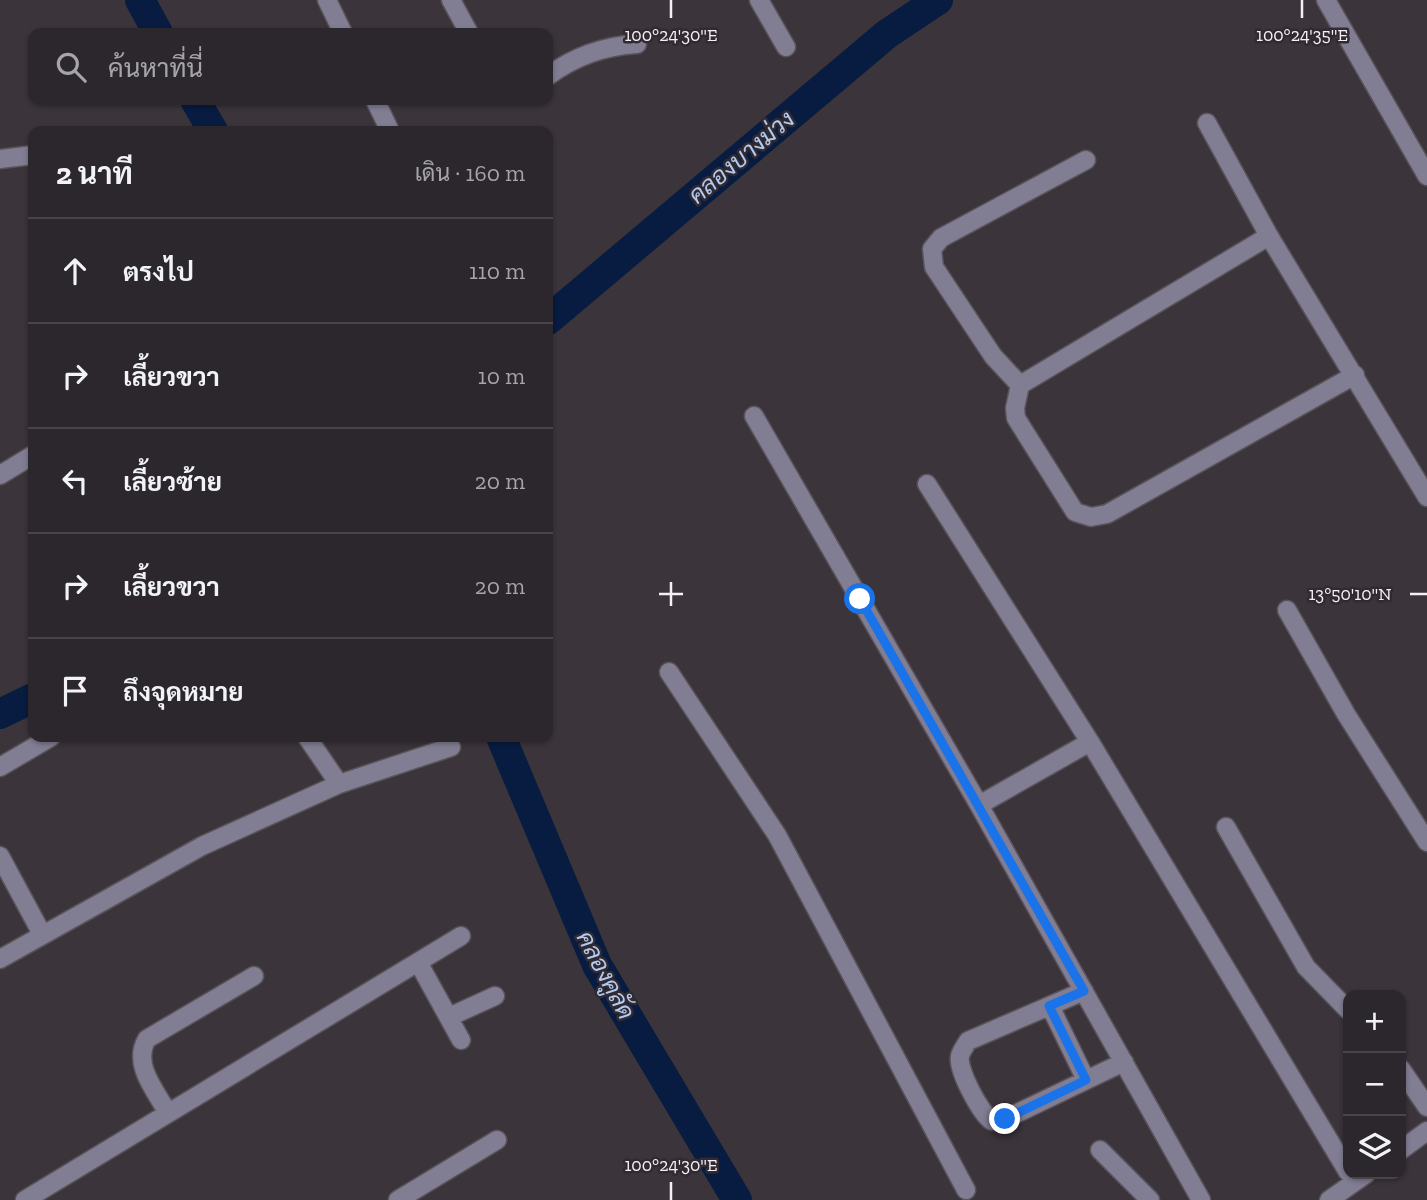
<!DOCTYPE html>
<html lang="th">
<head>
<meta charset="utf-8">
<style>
  :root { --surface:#2c272c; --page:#383338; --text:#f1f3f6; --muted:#a6a5a9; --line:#484448 }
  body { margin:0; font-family:"Zilla Slab",Sarabun,serif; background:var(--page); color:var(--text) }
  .controls { position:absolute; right:21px; bottom:21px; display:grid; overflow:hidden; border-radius:14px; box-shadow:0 2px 5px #0004 }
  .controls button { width:63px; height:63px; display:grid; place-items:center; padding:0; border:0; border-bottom:2px solid var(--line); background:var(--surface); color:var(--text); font:35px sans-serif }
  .stop { position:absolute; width:21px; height:21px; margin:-16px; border:5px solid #1a73e8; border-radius:50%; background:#fff }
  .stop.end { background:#1a73e8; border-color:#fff; box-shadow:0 2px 7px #0008 }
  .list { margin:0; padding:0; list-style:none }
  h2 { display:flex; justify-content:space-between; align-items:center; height:91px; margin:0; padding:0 28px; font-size:30px }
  h2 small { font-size:23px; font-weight:400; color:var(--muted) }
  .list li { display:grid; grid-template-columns:46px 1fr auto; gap:21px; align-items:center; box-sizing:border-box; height:105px; padding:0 28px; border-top:2px solid var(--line) }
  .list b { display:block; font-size:26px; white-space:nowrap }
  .list em { font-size:23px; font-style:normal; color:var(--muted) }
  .icon { flex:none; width:38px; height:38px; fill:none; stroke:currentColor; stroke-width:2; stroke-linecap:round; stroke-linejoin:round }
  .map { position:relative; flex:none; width:1427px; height:1200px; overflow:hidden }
  .search { position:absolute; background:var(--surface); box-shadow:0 2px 5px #0004; left:28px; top:28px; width:525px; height:77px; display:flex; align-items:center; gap:18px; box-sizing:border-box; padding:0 24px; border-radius:14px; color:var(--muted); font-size:26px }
  .panel { position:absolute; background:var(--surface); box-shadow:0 2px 5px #0004; left:28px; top:126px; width:525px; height:616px; border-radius:14px }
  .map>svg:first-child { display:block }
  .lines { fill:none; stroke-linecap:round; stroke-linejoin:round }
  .canal { stroke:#071c40; stroke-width:30 }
  .minor-casing { stroke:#595259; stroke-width:21 }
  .minor { stroke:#817d93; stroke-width:18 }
  .route { stroke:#1a73e8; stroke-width:9 }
  .ticks { fill:none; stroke:#f5f0f5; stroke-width:2.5 }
  .labels { text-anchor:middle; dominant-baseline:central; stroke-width:5; stroke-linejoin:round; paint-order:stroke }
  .water-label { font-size:24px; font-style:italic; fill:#b2cbf2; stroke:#312a31 }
  .ticks-label { font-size:18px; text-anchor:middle; fill:#f5f0f5; stroke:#312a31; stroke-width:5; stroke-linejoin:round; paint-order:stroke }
</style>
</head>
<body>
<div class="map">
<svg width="1427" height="1200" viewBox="0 0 1427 1200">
  <rect width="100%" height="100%" fill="#3b343b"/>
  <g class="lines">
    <path class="canal" d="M140 0 158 33
      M195 100 213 131
      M548 320 887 34 938 0
      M0 714 33 698
      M501 737 597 965 737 1200"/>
    <defs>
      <path id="minor" d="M327 0 343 33
        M451 0 469 33
        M759 0 786 47
        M1326 0 1427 176
        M548 76C575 56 603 46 637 44
        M375 100 390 131
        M1207 123 1269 236 1427 497
        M0 159 33 155
        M1086 160 941 238 932 249 934 267 993 356 1020 385 1269 236
        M1020 385 1015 408 1016 418 1075 512 1091 517 1107 514 1355 375
        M754 416 979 805 1201 1200
        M0 475 33 455
        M927 484 1090 742 1348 1172
        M1287 610 1346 714 1427 842
        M669 672 777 835 966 1190
        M307 737 339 784
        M0 767 51 737
        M979 805 1090 742
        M1226 827 1306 967 1348 1010
        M0 856 42 934
        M0 959 202 846 339 784 451 747
        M418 962 461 1040
        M1084 991 968 1041C966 1045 961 1051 960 1056 957 1070 981 1114 992 1121L1005 1119 1124 1062
        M1050 1006 1086 1080
        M449 1017 495 996
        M1401 1069 1427 1107
        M168 1113C155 1090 132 1064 147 1039L254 976
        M1100 1150 1150 1200
        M1401 1150 1427 1131
        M25 1200 461 936
        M398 1200 497 1140
        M1329 1200 1366 1174"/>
    </defs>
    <use href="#minor" class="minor-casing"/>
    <use href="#minor" class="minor"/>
  </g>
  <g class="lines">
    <path class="route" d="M860 599 1084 991 1049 1006 1086 1080 1005 1119"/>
  </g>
  <path class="ticks" d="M671 0V18M1302 0V18M671 582V606M659 594H683M1410 594H1427M671 1182V1200"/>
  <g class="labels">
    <g class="water-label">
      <text transform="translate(741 157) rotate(-40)">คลองบางม่วง</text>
      <text transform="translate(606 975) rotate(62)">คลองคูลัด</text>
    </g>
  </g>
  <g class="ticks-label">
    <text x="671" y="41">100°24'30"E</text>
    <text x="1302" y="41">100°24'35"E</text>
    <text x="1350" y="600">13°50'10"N</text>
    <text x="671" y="1171">100°24'30"E</text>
  </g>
</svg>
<div class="controls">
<button>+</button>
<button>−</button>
<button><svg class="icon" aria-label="layers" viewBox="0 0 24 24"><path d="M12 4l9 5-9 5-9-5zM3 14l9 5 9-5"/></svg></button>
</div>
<div class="stop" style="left:860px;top:599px"></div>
<div class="stop end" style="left:1005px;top:1119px"></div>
<div class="search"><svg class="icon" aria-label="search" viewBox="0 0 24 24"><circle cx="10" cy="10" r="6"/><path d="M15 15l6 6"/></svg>ค้นหาที่นี่</div>
<section class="panel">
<h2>2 นาที<small>เดิน · 160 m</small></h2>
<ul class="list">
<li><svg class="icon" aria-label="ahead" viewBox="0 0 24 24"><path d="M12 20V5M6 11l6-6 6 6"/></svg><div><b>ตรงไป</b></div><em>110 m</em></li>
<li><svg class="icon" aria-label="right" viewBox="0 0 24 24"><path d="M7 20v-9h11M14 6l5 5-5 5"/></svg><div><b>เลี้ยวขวา</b></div><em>10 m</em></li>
<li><svg class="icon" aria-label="left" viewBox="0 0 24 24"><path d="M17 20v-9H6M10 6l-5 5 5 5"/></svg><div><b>เลี้ยวซ้าย</b></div><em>20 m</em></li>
<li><svg class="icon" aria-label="right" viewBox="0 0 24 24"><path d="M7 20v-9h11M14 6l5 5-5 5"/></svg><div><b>เลี้ยวขวา</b></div><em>20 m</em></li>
<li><svg class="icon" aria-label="arrive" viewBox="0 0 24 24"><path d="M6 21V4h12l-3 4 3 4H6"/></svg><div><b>ถึงจุดหมาย</b></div></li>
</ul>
</section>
</div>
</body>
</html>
